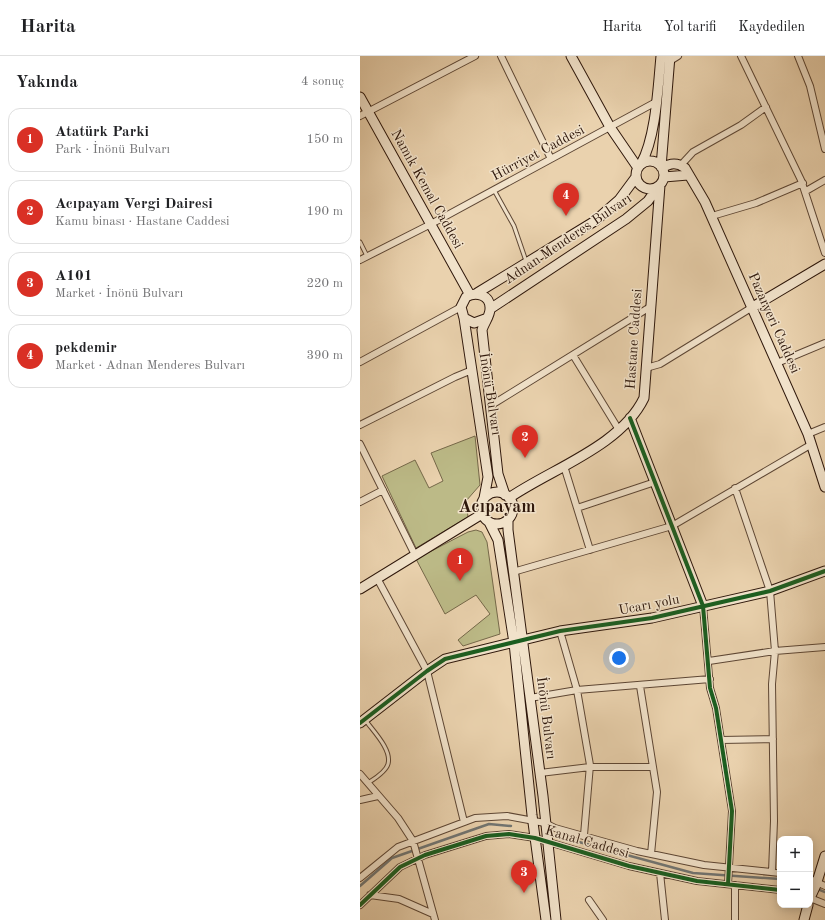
<!DOCTYPE html>
<html lang="tr">
<head>
<meta charset="utf-8">
<style>
  :root { --surface:#fff; --page:#f2f2f2; --text:#202124; --muted:#757577; --line:#e0e0e0; --accent:#d93025 }
  body { margin:0; font-family:"Old Standard TT",serif; background:var(--page); color:var(--text) }
  .controls { position:absolute; right:12px; bottom:12px; display:grid; overflow:hidden; border-radius:8px; box-shadow:0 2px 10px #0003 }
  .controls button { width:36px; height:36px; display:grid; place-items:center; padding:0; border:0; border-bottom:1px solid var(--line); background:var(--surface); color:var(--text); font:20px sans-serif }
  .you { position:absolute; left:259px; top:602px; width:14px; height:14px; margin:-10px; border:3px solid #fff; border-radius:50%; background:#1a73e8; box-shadow:0 0 0 6px #1a73e833 }
  .badge { display:grid; place-items:center; width:26px; height:26px; border-radius:50%; background:var(--accent); color:#fff; font-size:13px; font-weight:700 }
  .pin { position:absolute; translate:-50% -33px; filter:drop-shadow(0 1px 2px #0008) }
  .pin::after { content:''; position:absolute; top:21px; width:14px; height:12px; background:inherit; clip-path:polygon(0 0,100% 0,50% 100%) }
  .list { margin:0; padding:0; list-style:none }
  h2 { display:flex; justify-content:space-between; align-items:center; height:52px; margin:0; padding:0 16px; font-size:17px }
  h2 small { font-size:13px; font-weight:400; color:var(--muted) }
  .list li { display:grid; grid-template-columns:26px 1fr auto; gap:12px; align-items:center; box-sizing:border-box; height:64px; margin:0 8px 8px; padding:0 8px; border:1px solid var(--line); border-radius:12px }
  .list b { display:block; font-size:15px; white-space:nowrap }
  .list p { margin:0; font-size:13px; white-space:nowrap; color:var(--muted) }
  .list em { font-size:13px; font-style:normal; color:var(--muted) }
  .map { position:relative; flex:none; width:465px; height:864px; overflow:hidden }
  header { display:flex; align-items:center; gap:24px; box-sizing:border-box; height:56px; padding:0 20px; background:var(--surface); border-bottom:1px solid var(--line) }
  header strong { font-size:19px }
  nav { display:flex; gap:22px; margin-inline-start:auto; font-size:14px }
  main { display:flex }
  aside { flex:1; background:var(--surface) }
  .map>svg:first-child { display:block }
  .green { fill:#bcba87; stroke:#756849 }
  .lines { fill:none; stroke-linecap:round; stroke-linejoin:round }
  .stream { stroke:#717572; stroke-width:2.5 }
  .lane-casing { stroke:#5d4634; stroke-width:5 }
  .street-casing { stroke:#5d4634; stroke-width:8 }
  .secondary-casing { stroke:#2e170b; stroke-width:11 }
  .lane { stroke:#f1e2ca; stroke-width:3 }
  .street { stroke:#f1e2ca; stroke-width:6 }
  .secondary { stroke:#f1e2ca; stroke-width:9 }
  .cycleway-casing { stroke:#f1e2ca; stroke-width:6 }
  .cycleway { stroke:#1b5e20; stroke-width:4 }
  .labels { text-anchor:middle; dominant-baseline:central; stroke-width:3; stroke-linejoin:round; paint-order:stroke }
  .street-label { font-size:14px; fill:#2e170b; stroke:#f1e2ca }
  .district-label { font-size:18px; font-weight:bold; fill:#2e170b; stroke:#f1e2ca }
</style>
</head>
<body>
<header>
<strong>Harita</strong>
<nav><a>Harita</a><a>Yol tarifi</a><a>Kaydedilen</a></nav>
</header>
<main>
<aside>
<h2>Yakında<small>4 sonuç</small></h2>
<ul class="list">
<li><span class="badge">1</span><div><b>Atatürk Parki</b><p>Park · İnönü Bulvarı</p></div><em>150 m</em></li>
<li><span class="badge">2</span><div><b>Acıpayam Vergi Dairesi</b><p>Kamu binası · Hastane Caddesi</p></div><em>190 m</em></li>
<li><span class="badge">3</span><div><b>A101</b><p>Market · İnönü Bulvarı</p></div><em>220 m</em></li>
<li><span class="badge">4</span><div><b>pekdemir</b><p>Market · Adnan Menderes Bulvarı</p></div><em>390 m</em></li>
</ul>
</aside>
<div class="map">
<svg width="465" height="864" viewBox="0 0 465 864">
  <rect width="100%" height="100%" fill="#ead2ae"/>
  <filter id="stains"><feTurbulence type="fractalNoise" baseFrequency=".005" numOctaves="4"/><feColorMatrix values="0 0 0 0 .2 0 0 0 0 .09 0 0 0 0 .02 0 0 0 .5 -.17"/></filter>
  <radialGradient id="worn" r=".72"><stop offset=".6" stop-color="#630" stop-opacity="0"/><stop offset="1" stop-color="#630" stop-opacity=".3"/></radialGradient>
  <path class="green" d="M115 380 120 429 106 445 108 461 56 492 22 420 55 404 69 432 83 425 71 397Z
    M116 474 122 476 127 486 140 578 103 590 98 584 130 558 116 539 85 558 56 503 108 476Z"/>
  <g class="lines">
    <path class="stream" d="M208 783 333 817 420 823
      M0 830 32 802 129 768 151 770
      M450 830 465 836"/>
    <defs>
      <path id="lane" d="M134 134 154 170 166 205
        M0 186 7 200
        M6 665C14 676 32 694 28 708 26 716 14 723 8 727"/>
      <path id="street" d="M141 0 191 103
        M381 0 441 124 465 197
        M438 0 450 30 465 93
        M310 5 318 0
        M0 60 115 0
        M321 109 333 96 381 69 406 51
        M446 135 465 124
        M352 160 396 147 443 127
        M0 204 71 168 296 46
        M213 299 259 374
        M0 306 101 251
        M417 307 465 287
        M286 312 300 308 391 252
        M130 350 290 251
        M0 369 95 321 112 314
        M448 378 465 371
        M0 388 55 499
        M204 410 230 494
        M375 432 410 535 415 595 412 628 414 765 412 816
        M0 446 23 434
        M217 452 295 426
        M153 516 312 470 452 388
        M17 522 67 615 104 766
        M343 550 350 632 356 652 372 755 368 828
        M200 575 217 634 230 709 224 779
        M349 605 415 595 465 591
        M280 630 297 736 291 798
        M170 642 217 634 350 623
        M361 684 413 683
        M180 717 230 711H293
        M0 718 38 762 53 785 75 864
        M0 744 18 740
        M300 817 305 864
        M0 822 38 791 115 762 147 760 185 767 195 772 277 795 344 809 420 817
        M450 823 465 830
        M10 839 39 843 73 858
        M450 842 465 848
        M229 844 243 864
        M0 849 40 811 65 799 126 780 149 778 175 782 269 810 337 825 420 834
        M375 864V829"/>
      <path id="secondary" d="M211 0 250 71 278 112
        M0 41 110 239
        M276 119a14 14 0 1 1 28 0a14 14 0 1 1-28 0Z
        M281 108C296 81 298 31 301 0
        M301 111 310 0
        M302 112C310 107 317 106 325 112L345 146 448 378 465 431
        M304 121 328 119
        M117 237 235 165 259 144 276 121
        M391 252 465 208
        M130 253 266 163 288 145 297 132
        M104 262 128 421 124 442
        M125 263 114 267 104 262 101 251 106 241C116 235 131 239 130 253 130 260 124 267 122 274L138 418 145 439
        M270 362 343 550
        M121 452a16 16 0 1 1 32 0a16 16 0 1 1-32 0Z
        M149 442C191 413 261 390 284 342L300 129
        M148 464V474L183 740 196 864
        M129 466 138 484 154 587 172 759 186 864
        M0 533 122 458
        M0 667 67 615 85 603 200 575 292 562 410 535 465 515
        M450 842 456 829 465 800
        M444 864 448 849"/>
    </defs>
    <use href="#lane" class="lane-casing"/>
    <use href="#street" class="street-casing"/>
    <use href="#secondary" class="secondary-casing"/>
    <use href="#lane" class="lane"/>
    <use href="#street" class="street"/>
    <use href="#secondary" class="secondary"/>
    <defs>
      <path id="cycleway" d="M270 362 343 550 350 632 356 652 372 755 368 828
        M0 667 67 615 85 603 200 575 292 562 410 535 465 515
        M0 849 40 811 65 799 126 780 149 778 175 782 269 810 337 825 420 834"/>
    </defs>
    <use href="#cycleway" class="cycleway-casing"/>
    <use href="#cycleway" class="cycleway"/>
  </g>
  <g class="labels">
    <g class="street-label">
      <text transform="translate(178 97) rotate(-28)">Hürriyet Caddesi</text>
      <text transform="translate(67 133) rotate(61)">Namık Kemal Caddesi</text>
      <text transform="translate(208 183) rotate(-34)">Adnan Menderes Bulvarı</text>
      <text transform="translate(414 267) rotate(66)">Pazaryeri Caddesi</text>
      <text transform="translate(274 283) rotate(-86)">Hastane Caddesi</text>
      <text transform="translate(130 338) rotate(81)">İnönü Bulvarı</text>
      <text transform="translate(289 549) rotate(-11)">Ucarı yolu</text>
      <text transform="translate(186 662) rotate(83)">İnönü Bulvarı</text>
      <text transform="translate(227 786) rotate(16)">Kanal Caddesi</text>
    </g>
    <g class="district-label">
      <text x="137" y="451">Acıpayam</text>
    </g>
  </g>
  <rect width="100%" height="100%" filter="url(#stains)"/>
  <rect width="100%" height="100%" fill="url(#worn)"/>
</svg>
<div class="controls">
<button>+</button>
<button>−</button>
</div>
<div class="you"></div>
<div class="pin badge" style="left:100px;top:525px">1</div>
<div class="pin badge" style="left:165px;top:402px">2</div>
<div class="pin badge" style="left:164px;top:837px">3</div>
<div class="pin badge" style="left:206px;top:160px">4</div>
</div>
</main>
</body>
</html>
